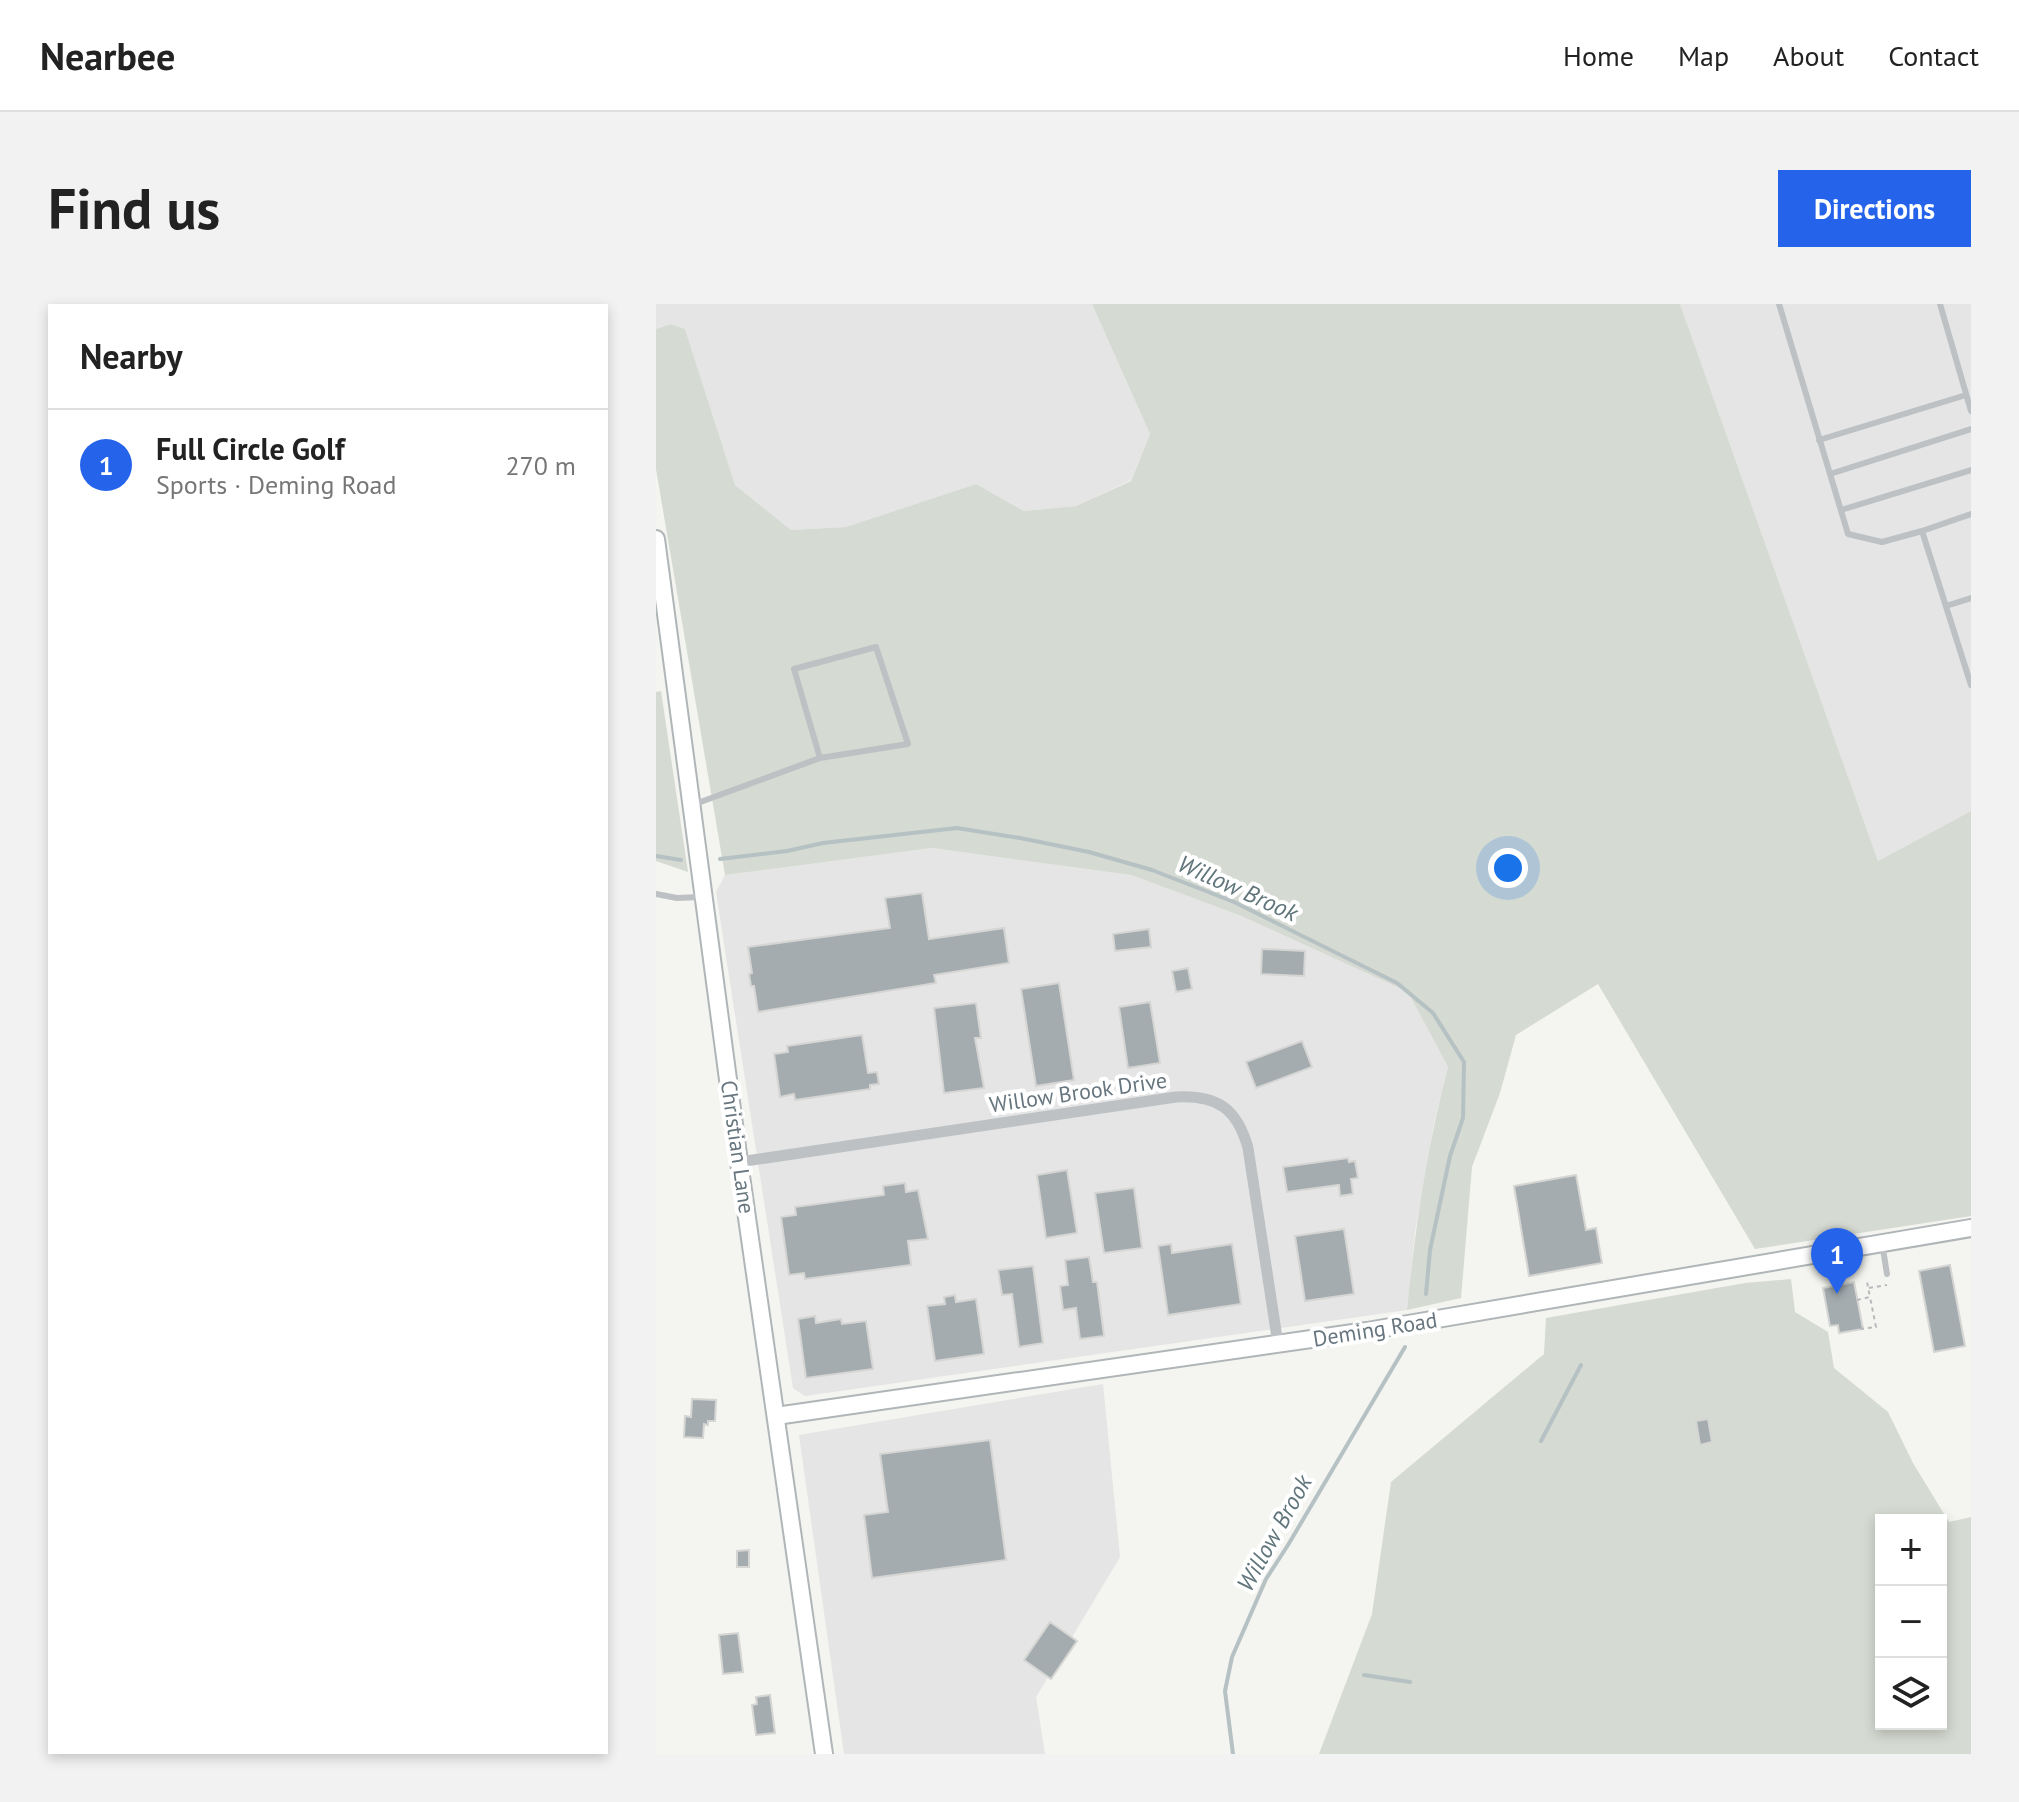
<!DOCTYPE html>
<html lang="en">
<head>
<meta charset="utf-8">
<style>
  :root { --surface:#fff; --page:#f2f2f2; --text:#222; --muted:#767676; --line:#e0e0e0; --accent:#2563eb }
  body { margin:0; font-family:"PT Sans",sans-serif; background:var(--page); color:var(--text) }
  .controls { position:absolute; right:24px; bottom:24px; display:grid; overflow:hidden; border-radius:0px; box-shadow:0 4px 12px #0003 }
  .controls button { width:72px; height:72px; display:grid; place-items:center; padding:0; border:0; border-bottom:2px solid var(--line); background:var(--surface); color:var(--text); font:40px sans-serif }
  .you { position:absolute; left:852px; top:564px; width:28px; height:28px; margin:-20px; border:6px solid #fff; border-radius:50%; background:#1a73e8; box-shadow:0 0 0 12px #1a73e833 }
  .badge { display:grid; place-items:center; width:52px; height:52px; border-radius:50%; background:var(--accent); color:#fff; font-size:26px; font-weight:700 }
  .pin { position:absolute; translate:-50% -66px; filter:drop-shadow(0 2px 4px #0008) }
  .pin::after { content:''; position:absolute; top:42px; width:28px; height:24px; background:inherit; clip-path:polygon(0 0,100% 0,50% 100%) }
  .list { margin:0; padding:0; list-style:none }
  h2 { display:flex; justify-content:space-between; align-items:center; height:104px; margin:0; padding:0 32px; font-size:34px }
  h2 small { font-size:26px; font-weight:400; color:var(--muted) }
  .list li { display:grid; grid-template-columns:52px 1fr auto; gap:24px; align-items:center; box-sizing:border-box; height:112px; padding:0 32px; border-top:2px solid var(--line) }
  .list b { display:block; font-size:30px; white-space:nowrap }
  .list p { margin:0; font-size:26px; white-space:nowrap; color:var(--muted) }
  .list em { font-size:26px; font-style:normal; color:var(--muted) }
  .icon { flex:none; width:44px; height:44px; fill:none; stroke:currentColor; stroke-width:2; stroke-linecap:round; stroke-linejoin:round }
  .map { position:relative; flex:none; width:1315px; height:1450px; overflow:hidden; border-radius:0px }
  header { display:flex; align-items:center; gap:48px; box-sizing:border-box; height:112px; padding:0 40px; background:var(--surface); border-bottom:2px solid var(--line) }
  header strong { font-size:38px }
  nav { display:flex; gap:44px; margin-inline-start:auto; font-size:28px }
  .intro { display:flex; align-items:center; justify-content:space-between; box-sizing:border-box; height:192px; padding:0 48px }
  h1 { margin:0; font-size:56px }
  .button { padding:20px 36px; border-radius:0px; background:var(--accent); color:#fff; font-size:28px; font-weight:700 }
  main { display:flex; gap:48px; padding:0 48px }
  aside { flex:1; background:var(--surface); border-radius:0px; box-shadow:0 4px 12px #0003 }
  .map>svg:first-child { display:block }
  .built { fill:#e4e5e4 }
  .green { fill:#d5dad2; fill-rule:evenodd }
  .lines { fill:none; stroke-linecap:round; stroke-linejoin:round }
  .stream { stroke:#b6c1c4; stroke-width:4 }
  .building { fill:#a4acb0; stroke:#d5d5d3; stroke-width:2 }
  .secondary-casing { stroke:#b0b5b8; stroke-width:20 }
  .path { stroke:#b7babc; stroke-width:2; stroke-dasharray:4 4; stroke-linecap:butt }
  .lane { stroke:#bdc1c4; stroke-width:6 }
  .street { stroke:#bdc1c4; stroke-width:11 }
  .secondary { stroke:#fff; stroke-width:16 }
  .labels { text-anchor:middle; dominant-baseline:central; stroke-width:8; stroke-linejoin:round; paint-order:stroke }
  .street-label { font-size:22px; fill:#66757e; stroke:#fff }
  .water-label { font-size:24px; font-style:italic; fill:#61767c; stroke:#fff }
</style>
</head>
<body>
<header>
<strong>Nearbee</strong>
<nav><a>Home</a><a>Map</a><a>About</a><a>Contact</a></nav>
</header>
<div class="intro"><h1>Find us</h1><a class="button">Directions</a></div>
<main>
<aside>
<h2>Nearby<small></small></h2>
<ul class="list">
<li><span class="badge">1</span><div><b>Full Circle Golf</b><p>Sports · Deming Road</p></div><em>270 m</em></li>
</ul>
</aside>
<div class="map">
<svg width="1315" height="1450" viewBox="0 0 1315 1450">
  <rect width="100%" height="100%" fill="#f4f4f0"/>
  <path class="built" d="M0 0H436L494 130 475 176 420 202 368 207 320 180 190 223 135 226 79 181 29 25 15 20 0 25Z
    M1024 0H1315V507L1222 557Z
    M276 544 475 571 583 611 752 688 792 763 778 819 759 928 751 1006 149 1092 137 1084 60 588 69 571Z
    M447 1080 464 1253 380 1393 389 1450H188L143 1131Z"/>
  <path class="green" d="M436 0H1024L1222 557 1315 507V912L1099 945 942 680 860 731 844 789 816 863 805 994 751 1006C759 924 771 843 792 763L752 688 583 611 475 571 276 544 69 571 0 165V25L15 20 29 25 79 181 135 226 190 223 320 180 368 207 420 202 475 177 494 130Z
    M5 387 32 568 0 557V388Z
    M1135 975 1139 1008 1172 1028 1178 1064 1232 1108 1257 1159 1293 1218 1315 1213V1450H663L716 1310 735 1178 888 1050 890 1014 1089 979ZM1225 1216H1285V1420H1225Z"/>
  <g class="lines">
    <path class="stream" d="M0 552 25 556
      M64 555 131 547 167 539 301 524 364 534 433 548 496 566 578 598 741 679 777 709 808 758 807 814 794 852 774 946 770 990
      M885 1137 925 1061
      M708 1371 754 1378
      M577 1450 569 1387 576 1353 610 1275 632 1241 749 1043"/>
  </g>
  <path class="building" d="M266 589 273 635 348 624 353 659 278 671 280 679 102 708 98 682H95L93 670 96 669 92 643 234 624 229 594Z
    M493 625 495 643 459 647 457 630Z
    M606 645 649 647 648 672 605 670Z
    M532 664 536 685 520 688 516 667Z
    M403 679 418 776 380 782 365 685Z
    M494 698 504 759 472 764 463 703Z
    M320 699 325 734H319L328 784 288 789 278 704Z
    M206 731 212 769 221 768 223 780 214 781V785L139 796 138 790 124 793 118 750 132 748 131 742Z
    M646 737 656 763 600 784 590 758Z
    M692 854 693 858 699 857 702 874 695 875 697 890 684 892 683 881 631 888 627 863Z
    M411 866 421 929 390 934 381 871Z
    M920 871 930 926 940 924 946 959 873 972 858 882Z
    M249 879 250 888 262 886 272 935 252 937 255 961 149 975 148 969 133 971 125 913 140 911 139 903 228 891 227 882Z
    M478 884 486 944 448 949 439 889Z
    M688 925 698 990 649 997 639 932Z
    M515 940 516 949 576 940 585 1000 512 1011 502 942Z
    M433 953 437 978H441L448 1032 424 1035 420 1004 407 1006 404 982 412 981 409 956Z
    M1294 961 1309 1042 1278 1048 1263 967Z
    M377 962 387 1039 363 1043 356 990 346 991 342 966Z
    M1198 978 1207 1025 1183 1029 1182 1021 1174 1022 1167 984Z
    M299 991 300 998 320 995 328 1050 279 1057 271 1002 289 1000 288 993Z
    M159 1012 160 1019 185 1015 186 1020 210 1017 217 1065 150 1074 142 1015Z
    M36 1095 60 1096 59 1117H52V1121L48 1120 47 1134 28 1133 29 1112 35 1113Z
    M1052 1115 1056 1138 1044 1141 1040 1117Z
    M334 1136 350 1256 216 1274 208 1211 232 1208 224 1150Z
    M93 1246V1263H81V1247Z
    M394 1318 421 1337 395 1375 368 1356Z
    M82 1329 87 1368 67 1370 63 1331Z
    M114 1391 119 1429 100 1431 96 1401 101 1400 100 1393Z"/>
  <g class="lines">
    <defs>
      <path id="secondary" d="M0 235 83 858 168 1450
        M120 1112 711 1027 1315 924"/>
    </defs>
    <use href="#secondary" class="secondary-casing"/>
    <path class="path" d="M1213 984 1231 981
      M1201 996 1214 993 1211 978
      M1204 1025 1220 1023 1214 993"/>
    <path class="lane" d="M1123 0 1192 230 1226 238 1266 227
      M1284 0 1315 107
      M1163 136 1310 91
      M1174 170 1315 125
      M1185 206 1315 166
      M1315 210 1266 227 1315 381
      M1290 302 1315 294
      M39 500 164 454 252 440 220 343 138 365 164 454
      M0 590 21 594 45 593
      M1226 939 1231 970"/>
    <path class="street" d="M83 858 520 793C561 791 581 804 592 844L622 1040"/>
    <use href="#secondary" class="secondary"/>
  </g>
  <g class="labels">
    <g class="street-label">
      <text transform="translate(422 788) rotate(-8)">Willow Brook Drive</text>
      <text transform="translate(82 843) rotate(82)">Christian Lane</text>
      <text transform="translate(719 1025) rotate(-9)">Deming Road</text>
    </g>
    <g class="water-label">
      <text transform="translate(582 584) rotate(24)">Willow Brook</text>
      <text transform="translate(618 1229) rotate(-61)">Willow Brook</text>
    </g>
  </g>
</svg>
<div class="controls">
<button>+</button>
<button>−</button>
<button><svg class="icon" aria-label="layers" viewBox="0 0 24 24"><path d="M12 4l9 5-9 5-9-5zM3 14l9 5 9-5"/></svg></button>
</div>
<div class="you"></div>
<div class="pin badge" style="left:1181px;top:990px">1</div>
</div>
</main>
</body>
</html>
